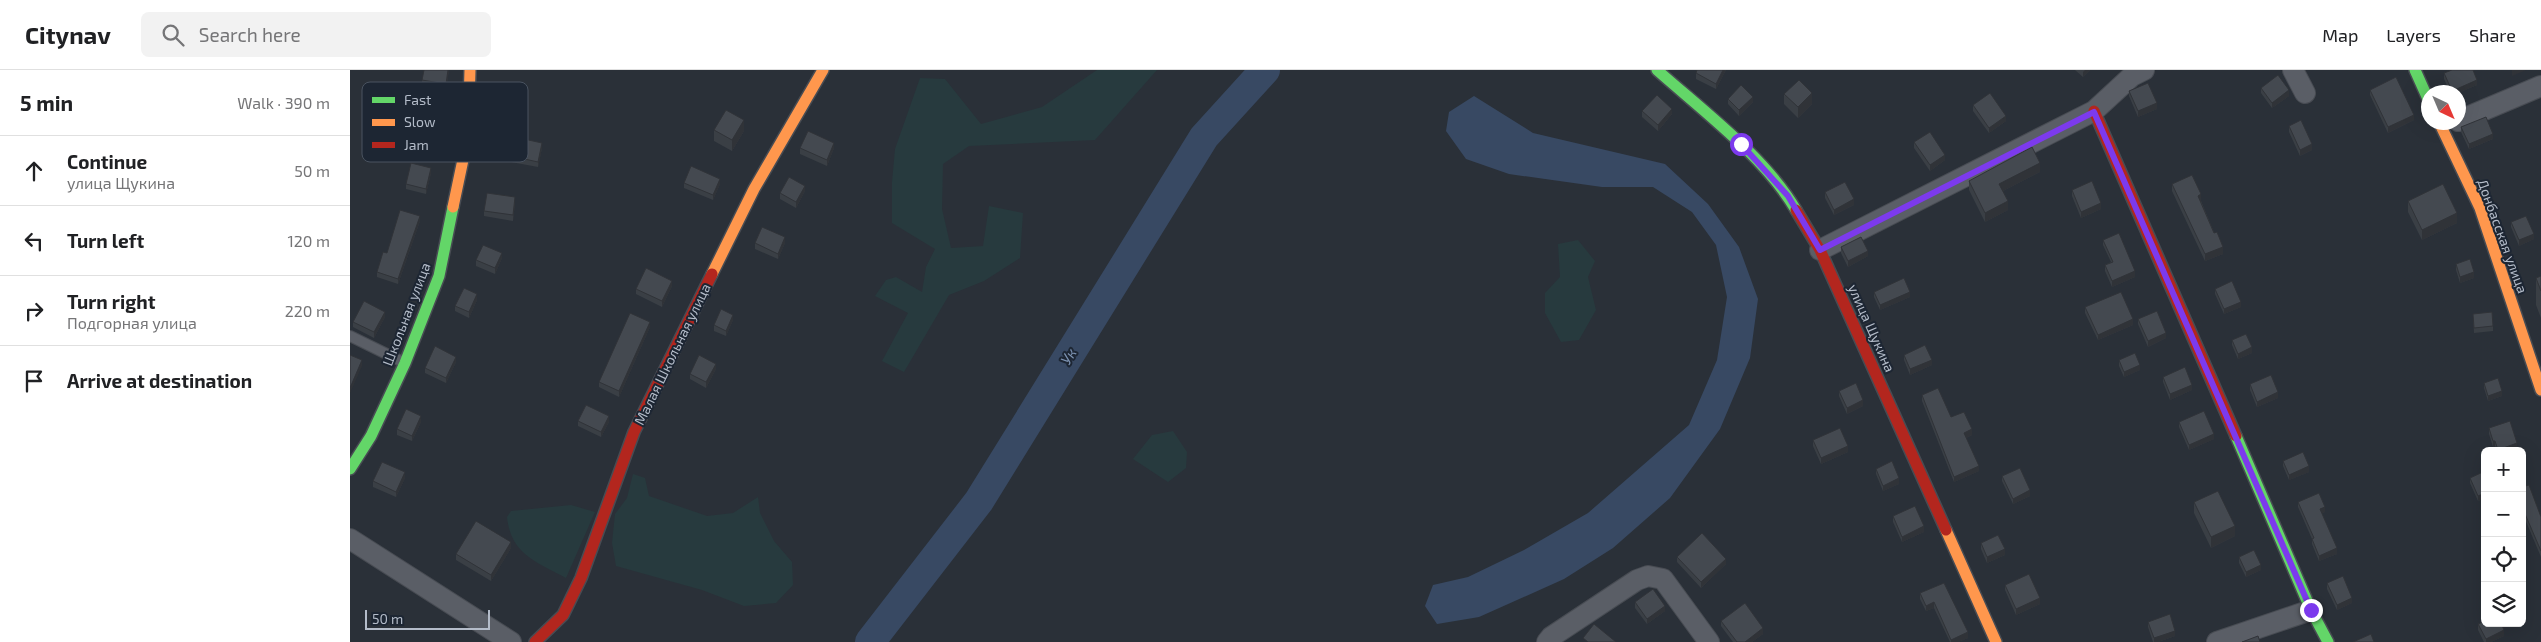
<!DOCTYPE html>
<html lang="en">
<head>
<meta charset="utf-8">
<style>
  :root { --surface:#fff; --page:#f2f2f2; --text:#202124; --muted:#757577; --line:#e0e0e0 }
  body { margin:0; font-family:"Exo 2",sans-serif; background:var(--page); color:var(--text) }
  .controls { position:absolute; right:15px; bottom:15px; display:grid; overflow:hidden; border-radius:8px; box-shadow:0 5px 20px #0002 }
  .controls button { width:45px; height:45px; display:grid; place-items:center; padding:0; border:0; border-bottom:1px solid var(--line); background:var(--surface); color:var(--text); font:25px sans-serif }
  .compass { position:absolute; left:2071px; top:15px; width:45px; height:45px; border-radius:50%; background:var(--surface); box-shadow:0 5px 20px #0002; rotate:136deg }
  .scale { position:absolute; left:15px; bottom:12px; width:125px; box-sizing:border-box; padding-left:5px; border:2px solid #b4bcc9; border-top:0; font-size:14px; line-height:18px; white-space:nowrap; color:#b4bcc9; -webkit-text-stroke:4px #1d2633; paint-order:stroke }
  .stop { position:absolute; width:15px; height:15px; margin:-11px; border:4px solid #7c3aed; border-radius:50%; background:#fff }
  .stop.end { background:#7c3aed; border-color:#fff; box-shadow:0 1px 5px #0008 }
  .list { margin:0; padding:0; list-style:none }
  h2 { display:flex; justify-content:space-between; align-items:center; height:65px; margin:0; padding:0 20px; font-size:21px }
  h2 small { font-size:16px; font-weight:400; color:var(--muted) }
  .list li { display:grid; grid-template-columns:32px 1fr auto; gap:15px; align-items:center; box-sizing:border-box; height:70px; padding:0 20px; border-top:1px solid var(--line) }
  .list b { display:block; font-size:19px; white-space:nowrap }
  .list p { margin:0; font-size:16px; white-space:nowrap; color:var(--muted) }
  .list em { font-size:16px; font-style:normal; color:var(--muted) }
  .icon { flex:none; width:28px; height:28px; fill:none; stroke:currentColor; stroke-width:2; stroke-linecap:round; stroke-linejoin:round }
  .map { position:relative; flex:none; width:2191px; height:572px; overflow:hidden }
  header { display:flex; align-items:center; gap:30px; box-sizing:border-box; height:70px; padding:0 25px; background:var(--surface); border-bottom:1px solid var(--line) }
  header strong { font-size:24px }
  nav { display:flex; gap:28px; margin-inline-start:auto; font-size:18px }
  .search { width:350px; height:45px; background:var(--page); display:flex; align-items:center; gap:12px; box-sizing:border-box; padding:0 18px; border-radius:8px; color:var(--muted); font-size:19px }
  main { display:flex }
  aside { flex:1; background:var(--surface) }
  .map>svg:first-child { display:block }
  .green { fill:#273a3e }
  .water { fill:#384963 }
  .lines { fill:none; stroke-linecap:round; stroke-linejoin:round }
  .river { stroke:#384963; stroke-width:30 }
  .lane-casing { stroke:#484c53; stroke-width:12 }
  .street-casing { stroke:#484c53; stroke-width:22 }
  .fast-casing { stroke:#484c53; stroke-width:14 }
  .slow-casing { stroke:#484c53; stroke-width:14 }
  .jam-casing { stroke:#484c53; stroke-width:14 }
  .lane { stroke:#5a5e66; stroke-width:10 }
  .street { stroke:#5a5e66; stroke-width:20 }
  .fast { stroke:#63d668; stroke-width:11 }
  .slow { stroke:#ff974d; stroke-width:11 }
  .jam { stroke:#b3261e; stroke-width:11 }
  .wall { fill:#3a3f45 }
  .shaded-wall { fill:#303338 }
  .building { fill:#444950; stroke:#303338 }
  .route { stroke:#7c3aed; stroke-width:6 }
  .labels { text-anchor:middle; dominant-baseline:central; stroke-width:4; stroke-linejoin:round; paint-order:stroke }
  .street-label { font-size:14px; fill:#b4bcc9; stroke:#1d2633 }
  .water-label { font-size:15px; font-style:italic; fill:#7c92b1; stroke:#1d2633 }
  .key { fill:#1d2633; stroke:#4a5360; stroke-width:1 }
  .key-label { font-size:14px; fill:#b4bcc9 }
</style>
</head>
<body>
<header>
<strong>Citynav</strong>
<div class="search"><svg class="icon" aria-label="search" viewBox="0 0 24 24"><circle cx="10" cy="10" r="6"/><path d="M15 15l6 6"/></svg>Search here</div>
<nav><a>Map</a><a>Layers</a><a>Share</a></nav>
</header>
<main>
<aside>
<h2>5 min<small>Walk · 390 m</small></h2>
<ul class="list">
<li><svg class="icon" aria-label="ahead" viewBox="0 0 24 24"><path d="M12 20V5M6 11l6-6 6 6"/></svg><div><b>Continue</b><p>улица Щукина</p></div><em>50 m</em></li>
<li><svg class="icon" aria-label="left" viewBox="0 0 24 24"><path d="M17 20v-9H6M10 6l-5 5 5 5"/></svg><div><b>Turn left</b></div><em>120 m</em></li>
<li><svg class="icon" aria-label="right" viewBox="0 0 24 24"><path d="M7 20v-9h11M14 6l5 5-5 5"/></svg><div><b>Turn right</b><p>Подгорная улица</p></div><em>220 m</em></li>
<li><svg class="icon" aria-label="arrive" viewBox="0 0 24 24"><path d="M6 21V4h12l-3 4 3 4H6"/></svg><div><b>Arrive at destination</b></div></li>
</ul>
</aside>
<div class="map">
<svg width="2191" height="572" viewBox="0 0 2191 572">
  <rect width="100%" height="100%" fill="#2a3038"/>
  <path class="green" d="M747 0H807L745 70 619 76 593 94 592 139 601 178 633 176 639 136 673 143 670 188 634 211 599 225 554 302 532 291 558 243 525 226 536 210 546 207 572 222 576 197 585 179 542 153V112L545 79 570 8 595 9 631 54 692 37Z
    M1228 170 1245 191 1238 207 1246 240 1229 270 1211 272 1195 243V223L1210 207 1208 174Z
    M823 361 837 382 836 398 818 412 783 389 802 365Z
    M283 404 295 408 299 426 357 446 383 443 408 427 410 443 424 471 442 492 443 515 426 533 394 536 352 520 266 496 262 473 265 444 277 428Z
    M221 435 245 442 216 508C187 492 161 485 157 447L161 441Z"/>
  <path class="water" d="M1124 26 1183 63 1315 94 1358 134 1389 177 1408 229 1400 288 1370 359 1320 428 1263 478 1214 509 1129 547 1087 554 1075 536 1083 515 1118 507 1174 480 1238 443 1339 355 1367 290 1377 227 1366 175 1342 142 1303 117H1252L1159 104 1116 89 1096 61 1099 42Z"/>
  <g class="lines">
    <path class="river" d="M520 572 629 431 854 67 915 0"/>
    <defs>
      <path id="lane" d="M0 266 55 293"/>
      <path id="street" d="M1943 0 1955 23
        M2108 51 2191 16
        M1470 180 1744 41 1782 6 1794 0
        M0 469 161 572
        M1197 572 1201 567 1287 510 1298 506 1313 509 1359 572
        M1867 572 1961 540"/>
      <path id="fast" d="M1307 0C1352 40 1416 88 1446 140
        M2065 0 2078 29
        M1886 366 1961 540 1978 572
        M0 399 21 366 55 293 89 206 103 137"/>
      <path id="slow" d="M2089 52 2130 138 2191 320
        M103 137 118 66 120 0
        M362 204 404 119 473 0
        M1596 460 1646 572"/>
      <path id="jam" d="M1744 41 1886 366
        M1446 140 1470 180 1596 460
        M185 572 213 545 231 508 284 362 362 204"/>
    </defs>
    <use href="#lane" class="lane-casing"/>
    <use href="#street" class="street-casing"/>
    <use href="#fast" class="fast-casing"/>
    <use href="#slow" class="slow-casing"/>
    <use href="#jam" class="jam-casing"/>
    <use href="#lane" class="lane"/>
    <use href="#street" class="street"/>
    <use href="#fast" class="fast"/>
    <use href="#slow" class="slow"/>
    <use href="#jam" class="jam"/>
  </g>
  <path class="wall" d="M99 0 96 19 72 15V10Z
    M1376 0 1366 19 1346 9V3Z
    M1725 0H1740L1733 7Z
    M2094 3 2127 15 2108 23V22H2100L2094 9Z
    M140 17H158L157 42H140Z
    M1911 18 1939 26 1922 38 1911 23Z
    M2020 20 2064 50 2038 63 2020 25Z
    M1779 21 1807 39 1788 47 1779 26Z
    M1434 24 1462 34 1448 48 1434 34Z
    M1378 29 1403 32 1389 46 1378 34Z
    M1623 35 1656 51 1639 63 1623 41Z
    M77 39 71 67 45 61V56Z
    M1292 41 1322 44 1308 61 1292 47Z
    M1939 56 1962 80 1950 86 1939 62Z
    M2111 57 2143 69 2119 79 2111 62Z
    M364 60 394 61 382 81 364 71Z
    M1564 72 1595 90 1580 101 1564 78Z
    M192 78 188 97 161 92V86Z
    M450 78H484L477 96 450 84Z
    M1690 102 1653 121 1658 140 1635 152 1619 120V111Z
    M81 103 76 124 56 119V114Z
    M334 113 370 114 363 130 334 118Z
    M1822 114 1851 131 1873 184 1855 191 1822 121Z
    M1722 120 1751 139 1731 148 1722 126Z
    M455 121 446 138 430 129V123Z
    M1475 122 1504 135 1484 145 1475 128Z
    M2058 131 2107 153 2072 170 2058 142Z
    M165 133 163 151 134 146V141Z
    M70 151 48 214 27 207V202L37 183Z
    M2161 152 2184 169 2169 176 2161 157Z
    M1753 170 1785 207 1762 217 1755 201V195L1761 192 1753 175Z
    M405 173H435L428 189 405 179Z
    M1491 177 1518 186 1498 197 1491 183Z
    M152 188 145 204 126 196V190Z
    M2106 194 2124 208 2110 213 2106 200Z
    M2191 206V248L2186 235V208Z
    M322 216 312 237 286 224V219Z
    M1865 219 1891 237 1874 244 1865 224Z
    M1524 222 1560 227 1530 240 1524 227Z
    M127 230 119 248 105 241V236Z
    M1735 237 1783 255 1748 270 1735 243Z
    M2123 244 2143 256V261L2124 263Z
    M35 247 24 268 3 257V252Z
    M1788 249 1816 268 1798 277 1788 254Z
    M383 250 376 266 364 261V255Z
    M300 257 269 327 249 317V312Z
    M1882 270 1902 283 1888 289 1882 275Z
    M1554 285 1582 295 1560 305 1554 290Z
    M1769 290 1790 300 1774 307 1769 296Z
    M106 292 96 313 75 303V298Z
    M366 299 356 318 340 309V304Z
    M1813 307 1842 320 1820 330 1813 312Z
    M2134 313 2152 326 2138 331 2134 318Z
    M1900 314 1928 328 1907 337 1900 320Z
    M1489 321 1513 336 1497 344 1489 326Z
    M1572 325 1601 347 1622 365 1616 368 1629 401 1604 412 1572 331Z
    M228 351 259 352 251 367 228 356Z
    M71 352 62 371 47 365V359Z
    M1829 352 1864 369 1839 380 1829 357Z
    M2139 358 2167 378 2161 381H2147L2145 376 2143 377 2139 364Z
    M1463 370 1498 382 1471 394 1463 376Z
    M1933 391 1959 402 1939 410 1933 396Z
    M1526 399 1549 414 1533 421 1526 404Z
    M2135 401V428L2128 431 2120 413V408Z
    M1652 406 1680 426 1663 434 1652 411Z
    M55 408 46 427 23 417V411Z
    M2172 417 2191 447V487L2172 442Z
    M1844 432 1885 466 1861 478 1844 443Z
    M1948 432 1975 442 1972 443 1987 484 1969 491 1962 474V469L1948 437Z
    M1543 446 1574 462 1552 472 1543 452Z
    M1631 473 1655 485 1637 493 1631 479Z
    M161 478 141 511 106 490V484Z
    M1327 487 1376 494 1351 518 1327 492Z
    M1889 487 1911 500 1896 507 1889 493Z
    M1594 513 1618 568 1608 572H1600L1584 538 1576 541 1570 529V523Z
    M1977 513 2002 533 1987 540 1977 519Z
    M1655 515 1690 534 1666 545 1655 520Z
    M1285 532 1315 541 1297 554 1285 538Z
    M1371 551 1413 564 1402 572H1383L1371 556Z
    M1798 552 1825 566 1808 572H1803L1798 557Z
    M2128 554 2154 566 2141 572H2134L2128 560Z"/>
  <path class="shaded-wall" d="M98 0H99L96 19V14Z
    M1373 0H1376L1366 19V14Z
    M1735 0H1740L1733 7V2Z
    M2162 0H2176L2162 6Z
    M2127 10V15L2108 23V22H2102V21Z
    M1939 20V26L1922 38V33Z
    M1462 23V34L1448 48V37Z
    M1403 27V32L1389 46V40Z
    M77 33V39L71 67V62Z
    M1807 33V39L1788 47V41Z
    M1322 39V44L1308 61V55Z
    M2064 45V50L2038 63V57Z
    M1656 46V51L1639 63V58Z
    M394 50V61L382 81V70Z
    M2143 64V69L2119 79V74Z
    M192 73V78L188 97V92Z
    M484 73V78L477 96V90Z
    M1962 74V80L1950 86V80Z
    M1595 85V90L1580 101V95Z
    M1690 93V102L1649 123V114Z
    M81 98V103L76 124V119Z
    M370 109V114L363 130V125Z
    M455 116V121L446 138V132Z
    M1851 124V131L1848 132V126Z
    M165 127V133L163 151V145Z
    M1504 129V135L1484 145V140Z
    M1658 131V140L1635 152V143Z
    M1751 133V139L1731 148V142Z
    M2107 143V153L2072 170V160Z
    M70 146V151L48 214V209Z
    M2184 164V169L2169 176V170Z
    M435 167V173L428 189V184Z
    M1873 177V184L1855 191V184Z
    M1518 181V186L1498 197V191Z
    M152 183V188L145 204V198Z
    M1785 201V207L1762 217V211Z
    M2124 202V208L2110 213V207Z
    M322 211V216L312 237V231Z
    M1560 222V227L1530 240V235Z
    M127 224V230L119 248V242Z
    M1891 232V237L1874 244V239Z
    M35 242V247L24 268V262Z
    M383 245V250L376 266V261Z
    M1783 249V255L1748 270V265Z
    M300 252V257L269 327V321Z
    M1816 263V268L1798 277V271Z
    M1902 277V283L1888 289V284Z
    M106 287V292L96 313V308Z
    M12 290V296L0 323V318Z
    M1582 290V295L1560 305V299Z
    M366 294V299L356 318V312Z
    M1790 295V300L1774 307V302Z
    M1842 315V320L1820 330V324Z
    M2152 321V326L2138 331V326Z
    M1928 322V328L1907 337V332Z
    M1513 330V336L1497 344V338Z
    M71 346V352L62 371V366Z
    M259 346V352L251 367V362Z
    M1622 359V365L1614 369V363Z
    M1864 364V369L1839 380V375Z
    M2143 371H2145V376L2143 377Z
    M2167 373V378L2161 381H2148Z
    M1498 376V382L1471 394V388Z
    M1629 396V401L1604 412V407Z
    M1959 396V402L1939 410V405Z
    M55 402V408L46 427V422Z
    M1549 408V414L1533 421V416Z
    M1680 420V426L1663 434V429Z
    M2135 423V428L2128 431V426Z
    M1975 437V442L1970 444V439Z
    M1574 456V462L1552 472V467Z
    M1885 456V466L1861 478V467Z
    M161 472V478L141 511V505Z
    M1987 478V484L1969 491V486Z
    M1655 479V485L1637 493V487Z
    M1376 489V494L1351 518V512Z
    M1911 495V500L1896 507V502Z
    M1690 528V534L1666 545V539Z
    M2002 528V533L1987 540V535Z
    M1584 532V538L1576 541V536Z
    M1315 536V541L1297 554V549Z
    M1413 558V564L1402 572H1395Z
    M2154 560V566L2141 572H2136V569Z
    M1825 561V566L1808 572H1804V568Z
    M1618 562V568L1608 572H1601V570Z"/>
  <path class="building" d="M74 0H98L96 14 72 10Z
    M1347 0H1373L1366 14 1346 3Z
    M2102 0H2123L2127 10 2102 21 2094 3Z
    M1928 5 1939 20 1922 33 1911 18Z
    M2046 7 2064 45 2038 57 2020 20Z
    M1449 10 1462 23 1448 37 1434 24Z
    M1798 13 1807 33 1788 41 1779 21Z
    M1391 15 1403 27 1389 40 1378 29Z
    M1640 23 1656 46 1639 58 1623 35Z
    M1307 25 1322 39 1308 55 1292 41Z
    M376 40 394 50 382 70 364 60Z
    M2136 47 2143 64 2119 74 2111 57Z
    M1951 50 1962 74 1950 80 1939 56Z
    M458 61 484 73 477 90 450 78Z
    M1580 62 1595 85 1580 95 1564 72Z
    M165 67 192 73 188 92 161 86Z
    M1682 77 1690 93 1649 114 1658 131 1635 143 1619 111Z
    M61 93 81 98 76 119 56 114Z
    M341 96 370 109 363 125 334 113Z
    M1842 105 1851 124 1848 126 1864 163 1867 162 1873 177 1855 184 1822 114Z
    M439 107 455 116 446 132 430 123Z
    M1742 111 1751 133 1731 142 1722 120Z
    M1495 112 1504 129 1484 140 1475 122Z
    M2093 114 2107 143 2072 160 2058 131Z
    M137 123 165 127 163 145 134 141Z
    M50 140 70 146 48 209 27 202 33 182 37 183Z
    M2176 146 2184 164 2169 170 2161 152Z
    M412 157 435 167 428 184 405 173Z
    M1769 163 1785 201 1762 211 1755 195 1763 192 1753 170Z
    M1511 167 1518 181 1498 191 1491 177Z
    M133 175 152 183 145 198 126 190Z
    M2120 189 2124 202 2110 207 2106 194Z
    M296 198 322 211 312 231 286 219Z
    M2191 206V221L2186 208Z
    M1554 208 1560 222 1530 235 1524 222Z
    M1882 211 1891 232 1874 239 1865 219Z
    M114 218 127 224 119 242 105 236Z
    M1771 222 1783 249 1748 265 1735 237Z
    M14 231 35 242 24 262 3 252Z
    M371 239 383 245 376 261 364 255Z
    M1807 241 1816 263 1798 271 1788 249Z
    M2142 242 2143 256 2124 258 2123 244Z
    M280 243 300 252 269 321 249 312Z
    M1896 264 1902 277 1888 284 1882 270Z
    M1575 275 1582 290 1560 299 1554 285Z
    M85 276 106 287 96 308 75 298Z
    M1785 283 1790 295 1774 302 1769 290Z
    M0 285 12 290 0 318Z
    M349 285 366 294 356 312 340 304Z
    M1835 297 1842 315 1820 324 1813 307Z
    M1921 305 1928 322 1907 332 1900 314Z
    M2148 308 2152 321 2138 326 2134 313Z
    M1506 313 1513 330 1497 338 1489 321Z
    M1588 318 1601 347 1614 342 1622 359 1614 363 1629 396 1604 407 1572 325Z
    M236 335 259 346 251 362 228 351Z
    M56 339 71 346 62 366 47 359Z
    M1854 341 1864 364 1839 375 1829 352Z
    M2160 351 2167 373 2148 380 2145 371H2143L2139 358Z
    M1490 358 1498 376 1471 388 1463 370Z
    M1953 382 1959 396 1939 405 1933 391Z
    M1542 391 1549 408 1533 416 1526 399Z
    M32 392 55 402 46 422 23 411Z
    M1670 398 1680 420 1663 429 1652 406Z
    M2135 401V423L2128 426 2120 408Z
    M2179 415 2191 447V481L2172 437V417Z
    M1868 421 1885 456 1861 467 1844 432Z
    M1969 423 1975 437 1970 439 1987 478 1969 486 1962 469 1964 468 1948 432Z
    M1565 436 1574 456 1552 467 1543 446Z
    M126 451 161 472 141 505 106 484Z
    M1352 463 1376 489 1351 512 1327 487Z
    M1648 465 1655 479 1637 487 1631 473Z
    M1904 480 1911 495 1896 502 1889 487Z
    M1679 504 1690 528 1666 539 1655 515Z
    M1993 506 2002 528 1987 535 1977 513Z
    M1594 513 1618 562 1601 570 1584 532 1576 536 1570 523Z
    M1303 519 1315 536 1297 549 1285 532Z
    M1395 533 1413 558 1395 572H1387L1371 551Z
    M1820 544 1825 561 1804 568 1798 552Z
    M2135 551V553H2151L2154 560 2136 569 2128 554Z
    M1244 554 1266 572H1238L1233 568Z
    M2021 564 2024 572H2003Z
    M1908 566 1910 572H1892Z"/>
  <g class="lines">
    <path class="route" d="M1391 74 1438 126 1470 180 1744 42 1961 540"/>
  </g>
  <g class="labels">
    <g class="street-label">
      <text transform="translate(2153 166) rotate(70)">Донбасская улица</text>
      <text transform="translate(56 244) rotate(-69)">Школьная улица</text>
      <text transform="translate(1522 258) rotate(66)">улица Щукина</text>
      <text transform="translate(322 284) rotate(-64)">Малая Школьная улица</text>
    </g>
    <g class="water-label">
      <text transform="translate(718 286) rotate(-58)">Ук</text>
    </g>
  </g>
  <rect x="12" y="12" width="166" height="80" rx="8" class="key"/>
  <rect x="22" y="27" width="23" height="6" fill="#63d668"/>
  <rect x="22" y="49" width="23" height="7" fill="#ff974d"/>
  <rect x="22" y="72" width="23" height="6" fill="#b3261e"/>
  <g class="key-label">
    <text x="54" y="35">Fast</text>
    <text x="54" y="57">Slow</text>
    <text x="54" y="80">Jam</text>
  </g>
</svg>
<div class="controls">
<button>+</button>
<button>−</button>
<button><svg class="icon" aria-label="locate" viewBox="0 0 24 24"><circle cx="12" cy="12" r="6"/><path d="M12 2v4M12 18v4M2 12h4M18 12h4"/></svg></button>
<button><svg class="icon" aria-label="layers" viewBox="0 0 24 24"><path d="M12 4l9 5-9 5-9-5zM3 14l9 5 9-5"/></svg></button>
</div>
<svg class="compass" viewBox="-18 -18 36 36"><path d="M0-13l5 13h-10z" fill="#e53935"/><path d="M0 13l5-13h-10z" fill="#757577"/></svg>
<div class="scale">50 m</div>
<div class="stop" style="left:1391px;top:74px"></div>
<div class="stop end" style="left:1961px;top:540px"></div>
</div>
</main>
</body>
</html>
